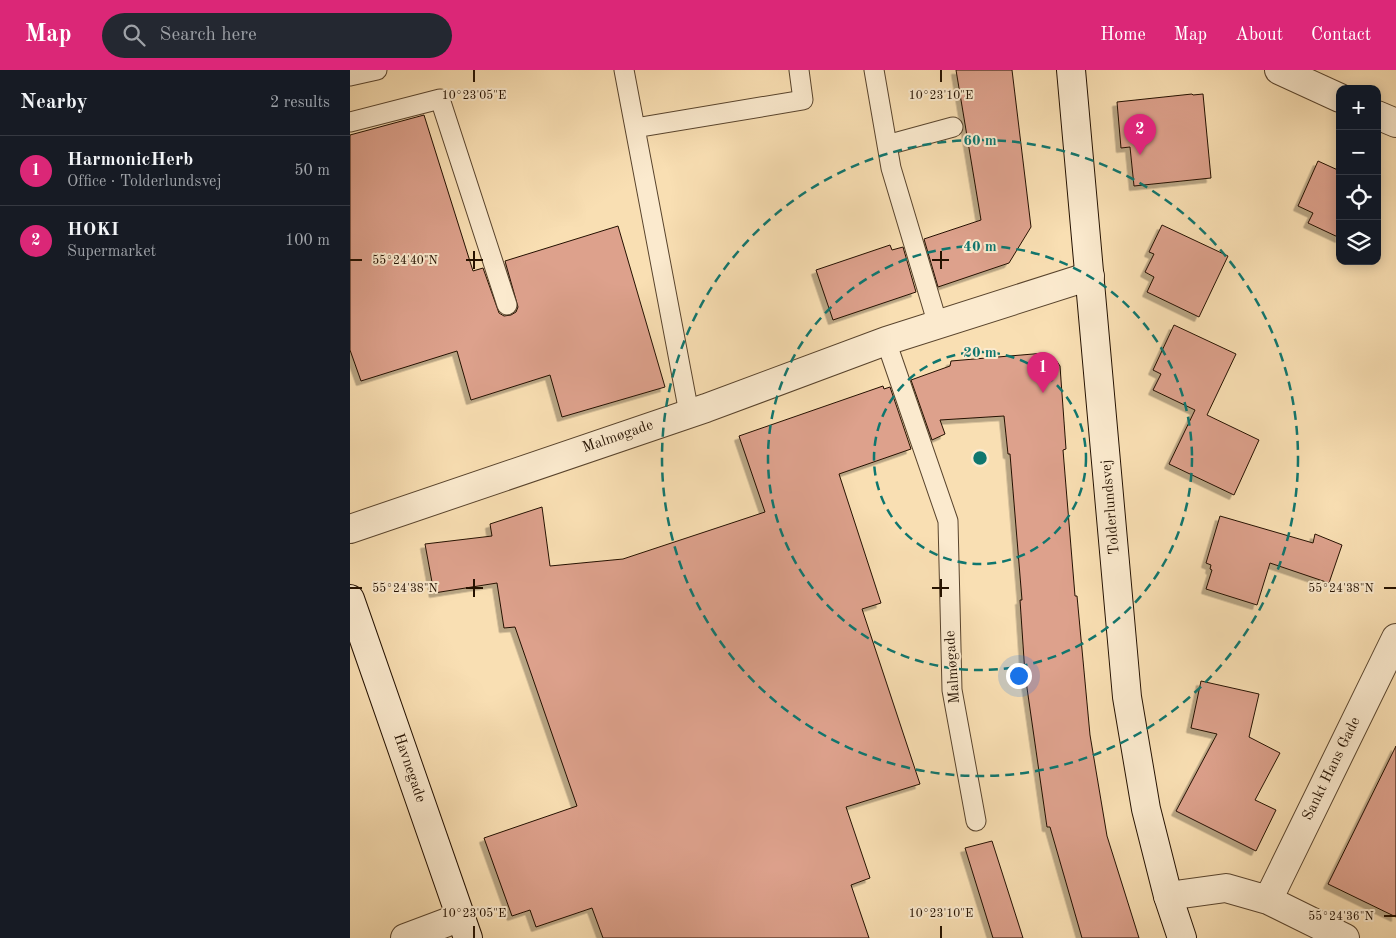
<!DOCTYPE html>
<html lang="en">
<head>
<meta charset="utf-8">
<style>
  :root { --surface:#171b24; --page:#242831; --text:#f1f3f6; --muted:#9ea1a6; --line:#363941; --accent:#db2777 }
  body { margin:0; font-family:"Old Standard TT",serif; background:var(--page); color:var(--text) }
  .controls { position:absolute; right:15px; top:15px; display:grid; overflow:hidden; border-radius:10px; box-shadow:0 2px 12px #0003 }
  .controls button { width:45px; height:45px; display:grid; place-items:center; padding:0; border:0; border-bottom:1px solid var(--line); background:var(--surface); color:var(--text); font:25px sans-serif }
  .you { position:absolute; left:668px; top:605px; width:18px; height:18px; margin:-12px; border:4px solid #fff; border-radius:50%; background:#1a73e8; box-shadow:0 0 0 8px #1a73e833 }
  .badge { display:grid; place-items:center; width:32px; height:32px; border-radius:50%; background:var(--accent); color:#fff; font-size:16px; font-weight:700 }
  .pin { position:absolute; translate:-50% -41px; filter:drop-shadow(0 1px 2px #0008) }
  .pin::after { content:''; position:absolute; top:26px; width:18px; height:15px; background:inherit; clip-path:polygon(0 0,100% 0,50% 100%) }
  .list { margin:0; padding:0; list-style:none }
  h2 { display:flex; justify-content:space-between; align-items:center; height:65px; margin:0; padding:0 20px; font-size:21px }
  h2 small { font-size:16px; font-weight:400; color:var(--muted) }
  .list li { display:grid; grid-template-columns:32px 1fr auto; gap:15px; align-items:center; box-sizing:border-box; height:70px; padding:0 20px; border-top:1px solid var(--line) }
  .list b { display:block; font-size:19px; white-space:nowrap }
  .list p { margin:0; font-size:16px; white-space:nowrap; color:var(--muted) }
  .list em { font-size:16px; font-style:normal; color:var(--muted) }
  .icon { flex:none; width:28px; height:28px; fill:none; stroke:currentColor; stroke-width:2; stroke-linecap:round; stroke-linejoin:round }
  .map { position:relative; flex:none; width:1046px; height:868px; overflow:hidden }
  header { display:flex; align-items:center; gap:30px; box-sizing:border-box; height:70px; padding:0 25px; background:var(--accent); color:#fff }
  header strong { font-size:24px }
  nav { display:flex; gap:28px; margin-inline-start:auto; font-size:18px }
  .search { width:350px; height:45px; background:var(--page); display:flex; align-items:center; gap:12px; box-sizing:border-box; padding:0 18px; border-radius:28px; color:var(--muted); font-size:19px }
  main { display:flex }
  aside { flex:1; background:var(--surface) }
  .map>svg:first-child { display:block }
  .building { fill:#dda18c; stroke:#241100; filter:url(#shadow) }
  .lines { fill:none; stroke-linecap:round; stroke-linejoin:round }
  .lane-casing { stroke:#59442d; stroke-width:21 }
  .street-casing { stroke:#59442d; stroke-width:30 }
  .secondary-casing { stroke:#241100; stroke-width:30 }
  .lane { stroke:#fbeace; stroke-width:19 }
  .street { stroke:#fbeace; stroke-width:28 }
  .secondary { stroke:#fbeace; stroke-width:28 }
  .ticks { fill:none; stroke:#241100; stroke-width:2 }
  .ring { fill:none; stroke:#0f766e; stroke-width:2.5; stroke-dasharray:9 6 }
  .labels { text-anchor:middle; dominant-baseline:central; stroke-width:4; stroke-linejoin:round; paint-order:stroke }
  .street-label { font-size:15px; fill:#241100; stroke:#fbeace }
  .ticks-label { font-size:12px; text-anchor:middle; fill:#241100; stroke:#fbeace; stroke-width:4; stroke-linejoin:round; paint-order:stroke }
  .centre { fill:#0f766e; stroke:#fbeace; stroke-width:2.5 }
  .ring-label { font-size:15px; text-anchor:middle; font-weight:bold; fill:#0f766e; stroke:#fbeace; stroke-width:4; stroke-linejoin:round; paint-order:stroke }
</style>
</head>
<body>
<header>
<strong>Map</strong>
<div class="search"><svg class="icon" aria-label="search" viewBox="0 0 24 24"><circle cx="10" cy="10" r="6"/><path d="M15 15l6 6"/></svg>Search here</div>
<nav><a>Home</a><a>Map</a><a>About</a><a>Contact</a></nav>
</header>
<main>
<aside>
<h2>Nearby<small>2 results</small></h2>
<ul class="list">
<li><span class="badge">1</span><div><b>HarmonicHerb</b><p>Office · Tolderlundsvej</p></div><em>50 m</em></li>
<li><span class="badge">2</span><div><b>HOKI</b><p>Supermarket</p></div><em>100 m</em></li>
</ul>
</aside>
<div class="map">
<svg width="1046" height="868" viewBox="0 0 1046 868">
  <defs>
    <filter id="shadow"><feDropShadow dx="-4.5" dy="4.5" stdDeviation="0" flood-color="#0004"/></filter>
  </defs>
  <rect width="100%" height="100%" fill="#f9dfb3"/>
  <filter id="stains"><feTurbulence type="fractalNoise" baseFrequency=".004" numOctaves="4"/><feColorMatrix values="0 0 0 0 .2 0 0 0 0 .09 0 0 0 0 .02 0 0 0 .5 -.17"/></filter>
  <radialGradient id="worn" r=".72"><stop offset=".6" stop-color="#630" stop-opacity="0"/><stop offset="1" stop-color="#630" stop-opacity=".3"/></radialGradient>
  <path class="building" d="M606 0H662L681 157 659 193 588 217 574 169 631 150Z
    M842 24 843 25 853 24 861 108 784 116 780 77 771 78 767 32Z
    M74 45 123 201 133 198 149 243 154 246 161 245 166 242 168 237 155 191 268 156 315 317 212 347 200 305 121 330 107 281 11 311 0 280V65Z
    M968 91 990 101V168L958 153 963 143 948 136Z
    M812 155 878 186 849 247 797 222 804 207 795 202 804 184 799 182Z
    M540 175 542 180 553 177 566 222 483 250 466 200Z
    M824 255 886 284 857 345 909 370 884 425 819 394 845 340 803 320 811 304 803 300Z
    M695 283 706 290 710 296 716 379 713 380 725 526H727L740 665 757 766 789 868H732L700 757H697L675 604 670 530H672L660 384H658L654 346 590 350 595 364 582 370 561 310 600 296 601 291Z
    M533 316 534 319 540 317 561 379 489 404 531 533 512 539 570 714 496 737 520 808 501 815 519 868H253L242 838 186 857 180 840 162 846 134 768 227 736 165 557 154 558 147 513 84 523 75 474 142 466 140 454 192 437 200 496 273 489 415 442 389 366Z
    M870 446 963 473 965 464 992 475 979 513 920 493 907 535 856 519 862 500 860 499 861 495 856 493Z
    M851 611 909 624 899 667 930 683 905 730 926 740 906 781 826 741 867 664 841 658Z
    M1046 676V847L978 814Z
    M642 771 673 868H643L615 778Z"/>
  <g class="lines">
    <defs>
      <path id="lane" d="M274 0 339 343
        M524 0 541 98 588 255
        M0 6 27 0
        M0 52 90 29 157 235
        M285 58 453 30 449 0
        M537 75 603 57
        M536 271 598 451 602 620 626 751"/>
      <path id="street" d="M929 0 990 28
        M1027 45 1046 53
        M0 459 356 338 536 271 740 206
        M818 826 876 818 918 830 995 868
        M918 830 1046 568
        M55 868 111 847"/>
      <path id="secondary" d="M721 0 777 627 796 739 818 826 832 868
        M0 529 118 868"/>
    </defs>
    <use href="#lane" class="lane-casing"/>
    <use href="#street" class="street-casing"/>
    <use href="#secondary" class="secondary-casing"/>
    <use href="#lane" class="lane"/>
    <use href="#street" class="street"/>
    <use href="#secondary" class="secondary"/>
  </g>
  <path class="ticks" d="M124 0V12M591 0V12M124 181V199M591 181V199M0 190H12M116 190H133M582 190H599M124 509V527M591 509V527M0 518H12M116 518H133M582 518H599M1034 518H1046M1034 846H1046M124 856V868M591 856V868"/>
  <g class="ring">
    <circle cx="630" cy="388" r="106"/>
    <circle cx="630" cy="388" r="212"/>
    <circle cx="630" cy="388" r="318"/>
  </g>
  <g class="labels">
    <g class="street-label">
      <text transform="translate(268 367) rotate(-19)">Malmøgade</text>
      <text transform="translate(761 437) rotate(-95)">Tolderlundsvej</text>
      <text transform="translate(603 597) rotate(-94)">Malmøgade</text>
      <text transform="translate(59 698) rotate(71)">Havnegade</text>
      <text transform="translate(982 699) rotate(-64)">Sankt Hans Gade</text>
    </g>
  </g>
  <g class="ticks-label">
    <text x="124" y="29">10°23'05"E</text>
    <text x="591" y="29">10°23'10"E</text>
    <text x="55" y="194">55°24'40"N</text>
    <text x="55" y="522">55°24'38"N</text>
    <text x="991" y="522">55°24'38"N</text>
    <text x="124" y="847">10°23'05"E</text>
    <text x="591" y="847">10°23'10"E</text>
    <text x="991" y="850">55°24'36"N</text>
  </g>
  <circle cx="630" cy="388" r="8" class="centre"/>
  <g class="ring-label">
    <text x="630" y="75">60 m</text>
    <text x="630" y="181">40 m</text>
    <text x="630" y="287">20 m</text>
  </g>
  <rect width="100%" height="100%" filter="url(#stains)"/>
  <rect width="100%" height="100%" fill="url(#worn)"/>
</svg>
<div class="controls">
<button>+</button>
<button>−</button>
<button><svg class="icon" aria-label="locate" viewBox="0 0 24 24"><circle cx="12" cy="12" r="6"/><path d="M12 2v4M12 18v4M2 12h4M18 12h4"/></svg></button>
<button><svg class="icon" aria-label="layers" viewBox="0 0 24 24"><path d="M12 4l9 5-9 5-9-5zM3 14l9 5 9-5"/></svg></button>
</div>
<div class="you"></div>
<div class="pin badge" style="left:693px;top:323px">1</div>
<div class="pin badge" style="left:790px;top:85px">2</div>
</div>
</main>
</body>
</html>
